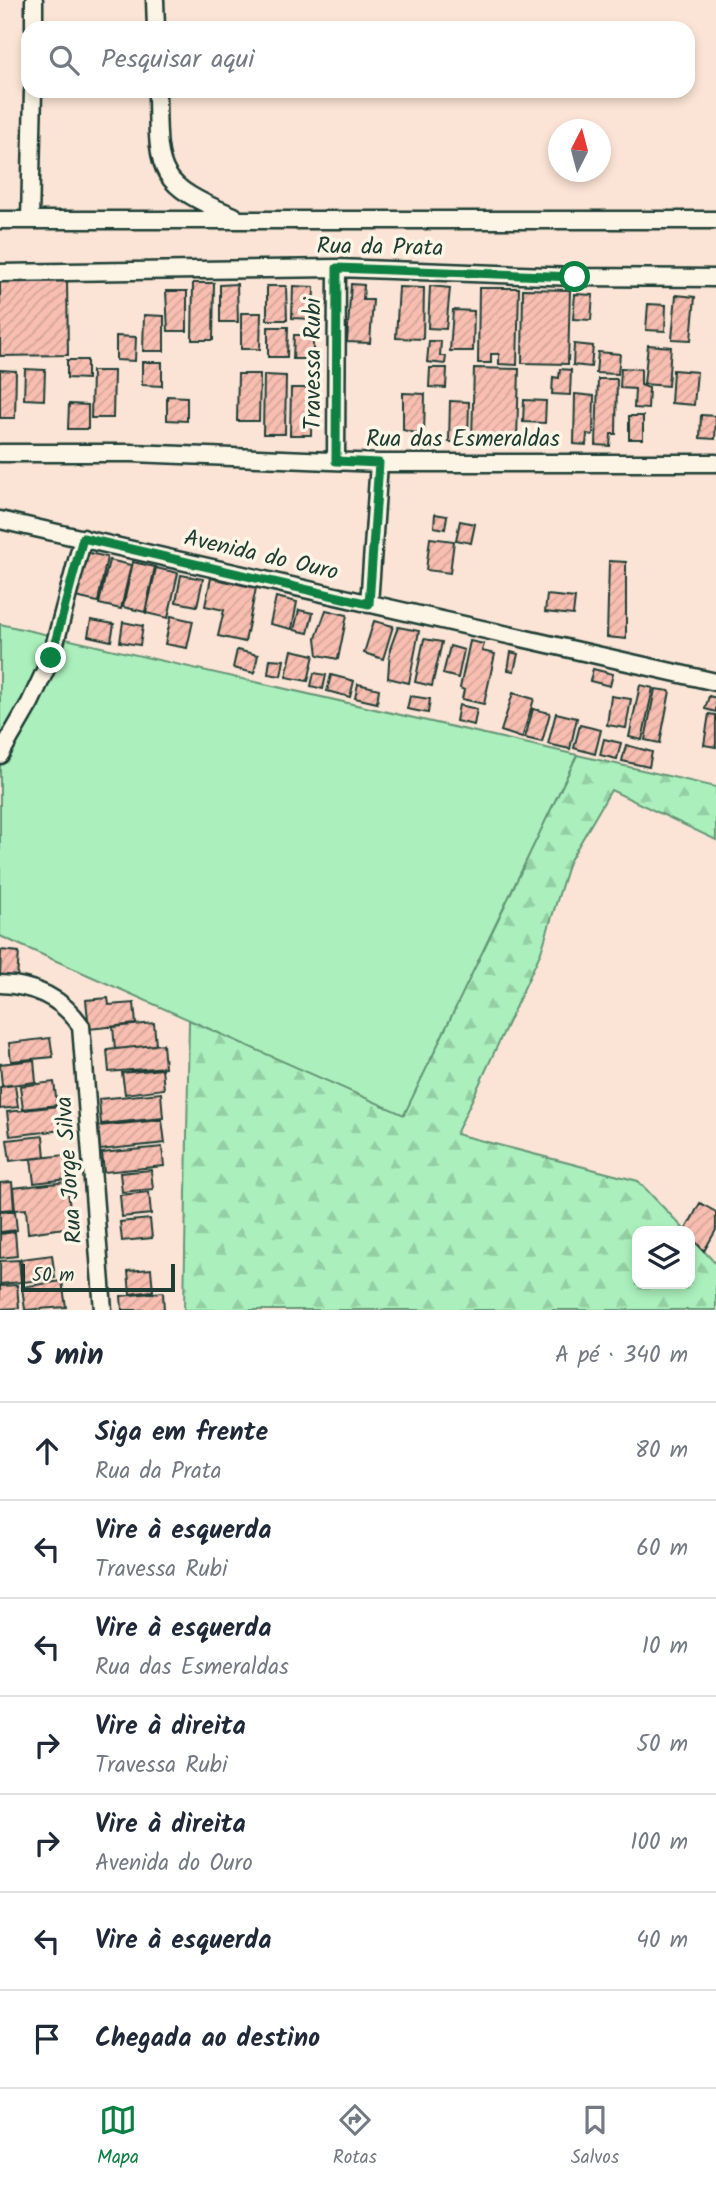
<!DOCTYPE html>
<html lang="pt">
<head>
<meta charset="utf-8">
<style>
  :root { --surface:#fff; --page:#f6f6f7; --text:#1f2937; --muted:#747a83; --line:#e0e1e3; --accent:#0b8043 }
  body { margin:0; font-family:Kalam,sans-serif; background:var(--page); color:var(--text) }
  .controls { position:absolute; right:21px; bottom:21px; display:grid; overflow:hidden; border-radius:14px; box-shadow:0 4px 10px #0003 }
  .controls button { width:63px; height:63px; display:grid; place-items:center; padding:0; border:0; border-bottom:2px solid var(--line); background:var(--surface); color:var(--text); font:35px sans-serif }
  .compass { position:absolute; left:548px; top:119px; width:63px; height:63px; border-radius:50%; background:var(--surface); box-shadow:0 4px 10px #0003; rotate:6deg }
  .scale { position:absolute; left:21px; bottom:18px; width:154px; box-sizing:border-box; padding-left:7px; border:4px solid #1f3d34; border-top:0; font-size:19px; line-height:24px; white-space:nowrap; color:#1f3d34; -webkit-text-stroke:5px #fcf5e5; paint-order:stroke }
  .stop { position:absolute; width:21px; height:21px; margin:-16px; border:5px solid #0b8043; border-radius:50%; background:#fff }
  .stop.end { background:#0b8043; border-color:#fff; box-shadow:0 2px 7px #0008 }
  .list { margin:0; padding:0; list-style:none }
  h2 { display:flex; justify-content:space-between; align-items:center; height:91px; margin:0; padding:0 28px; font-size:30px }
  h2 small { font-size:23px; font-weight:400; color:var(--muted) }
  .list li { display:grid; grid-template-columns:46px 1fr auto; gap:21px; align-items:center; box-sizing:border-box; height:98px; padding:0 28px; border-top:2px solid var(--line) }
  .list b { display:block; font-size:26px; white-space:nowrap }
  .list p { margin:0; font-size:23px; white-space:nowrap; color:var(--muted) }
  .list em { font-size:23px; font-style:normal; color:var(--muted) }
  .icon { flex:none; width:38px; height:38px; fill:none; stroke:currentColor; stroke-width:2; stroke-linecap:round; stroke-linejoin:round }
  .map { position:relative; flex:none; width:716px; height:1310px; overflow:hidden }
  .search { position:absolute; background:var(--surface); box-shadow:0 4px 10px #0003; left:21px; right:21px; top:21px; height:77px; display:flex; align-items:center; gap:18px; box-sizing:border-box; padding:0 24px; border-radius:21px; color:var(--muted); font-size:26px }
  .sheet { height:777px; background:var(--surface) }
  nav { display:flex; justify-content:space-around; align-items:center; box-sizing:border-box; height:98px; border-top:2px solid var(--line); background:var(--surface); font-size:19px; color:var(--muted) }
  nav a { display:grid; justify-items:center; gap:4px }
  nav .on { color:var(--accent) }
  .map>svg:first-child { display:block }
  .forest { fill:url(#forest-firs); stroke:#659678; stroke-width:2 }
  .pitch { fill:#abf0bc; stroke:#659678; stroke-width:2 }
  .building { fill:url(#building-hatch); stroke:#1f3d34; stroke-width:2 }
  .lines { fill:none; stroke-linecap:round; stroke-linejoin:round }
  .minor-casing { stroke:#1f3d34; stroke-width:21 }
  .minor { stroke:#fcf5e5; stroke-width:16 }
  .route { stroke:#0b8043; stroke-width:9 }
  .labels { text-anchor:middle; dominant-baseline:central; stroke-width:7; stroke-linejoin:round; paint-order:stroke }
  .street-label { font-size:23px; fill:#1f3d34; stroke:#fcf5e5 }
</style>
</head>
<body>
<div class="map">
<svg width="716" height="1310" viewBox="0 0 716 1310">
  <defs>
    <pattern id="forest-firs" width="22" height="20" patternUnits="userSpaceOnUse" patternTransform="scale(1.75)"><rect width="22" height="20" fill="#abf0bc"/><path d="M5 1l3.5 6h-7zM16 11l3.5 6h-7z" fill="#93cfa2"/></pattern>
    <pattern id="building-hatch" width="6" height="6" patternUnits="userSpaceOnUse" patternTransform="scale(1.75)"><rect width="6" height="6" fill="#f8beb1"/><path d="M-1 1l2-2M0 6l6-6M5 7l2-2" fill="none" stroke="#d4a499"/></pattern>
  </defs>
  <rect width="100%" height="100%" fill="#fbe4d5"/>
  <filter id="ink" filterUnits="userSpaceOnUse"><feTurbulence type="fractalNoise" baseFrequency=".0143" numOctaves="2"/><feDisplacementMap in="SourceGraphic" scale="14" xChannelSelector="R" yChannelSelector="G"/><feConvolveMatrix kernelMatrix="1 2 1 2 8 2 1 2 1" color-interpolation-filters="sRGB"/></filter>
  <g filter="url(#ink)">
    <path class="forest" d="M577 755 716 787V840L611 790 569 862 541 952 456 1134 638 1181 686 1231H637V1284H690V1236L716 1264V1310H184L189 1020 404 1114Z"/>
    <path class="pitch" d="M0 624 577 755 404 1115 0 936Z"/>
    <path class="building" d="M67 279 68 355 0 356V280Z
      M193 283H214L213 340H192Z
      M237 284 238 322H220V285Z
      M351 284 364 285 363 300H373L370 343 347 342Z
      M267 286H286L287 320H267Z
      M293 286 314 287 313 319 292 318Z
      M430 286 450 288 446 329 428 328Z
      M399 287 424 288 423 339 396 338Z
      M479 288H519L517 365 499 364V354H491V363H478Z
      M523 289 570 290 568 364 522 363Z
      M166 291H187V331H168Z
      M575 294 593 295 591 320 573 319Z
      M676 295 695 297 691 340 672 339Z
      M648 304 666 305 665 331 646 330Z
      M453 310 474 311 473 351H450Z
      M241 313H261L260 349H241Z
      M144 315 164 316V351H143Z
      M268 327H288L287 357H268Z
      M294 335H313V359H293Z
      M116 336 136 337 135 361 116 360Z
      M429 341H441L440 356H446L445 364 427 362Z
      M574 344 593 346 591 367 573 365Z
      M648 345 671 347 668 386 644 384Z
      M598 352 620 354 618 374 596 373Z
      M67 360H87V379L67 378Z
      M142 362H162V386L142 385Z
      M430 368H447L446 388 429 387Z
      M474 368 519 369 517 440 472 439Z
      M621 368 641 369V385L649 388 648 409 634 408 635 389 620 388Z
      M25 369 45 370 44 400 24 399Z
      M560 369 571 370 570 395 552 394 553 377 559 378Z
      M0 370 16 371 15 418H0Z
      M673 370 697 372 694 405 671 403Z
      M92 371H114L113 418H91Z
      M238 374H260L259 421H237Z
      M264 375 286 376 285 434H263Z
      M598 379H617L616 434H611L610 446 596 445Z
      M291 388H312L311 435H290Z
      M403 393 425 394 424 435 403 430Z
      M575 394 594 396 593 435 587 434 586 445 574 444Z
      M167 396 187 397V421L167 420Z
      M524 400 546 401 545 423 523 422Z
      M450 401 469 402 468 442H449Z
      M69 404 88 405V429H68Z
      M701 415 716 416 715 439 700 438Z
      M629 416H643V439H629Z
      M435 514 447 516 445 529 434 527Z
      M460 521 475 524 471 543 456 540Z
      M430 538 454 541 450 573 426 570Z
      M85 552 107 557 98 602 75 597Z
      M109 560 131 565 121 609 99 604Z
      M609 561 626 562V639L607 637Z
      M133 562 155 567 145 612 123 607Z
      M156 568 178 573 168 618 146 613Z
      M181 575 203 579 197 606 176 602Z
      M211 578 256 588 245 642 218 636 224 610 205 606Z
      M547 595 575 598 573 615 545 612Z
      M276 597 297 602 292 629 270 624Z
      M299 610 313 613 308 633 294 630Z
      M326 610 347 615 338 659 318 655 316 638Z
      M171 616 193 621 187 648 165 644Z
      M91 620 114 624 111 641 88 636Z
      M374 621 393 626 383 659 364 653Z
      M123 622 143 626 140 645 120 642Z
      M398 627 419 631 409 683 388 678 390 649Z
      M424 639 442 642 432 686 415 682Z
      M470 641 484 644 482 651 495 654 484 704 462 699 464 690 460 688Z
      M450 646 464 650 458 678 443 674Z
      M237 650 258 655 254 673 233 668Z
      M292 650 314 655 308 681 286 677Z
      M511 652 518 654 514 671 508 670Z
      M270 659 284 660 281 676 268 674Z
      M593 669 613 674 610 686 590 681Z
      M314 673 326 675 323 689 311 686Z
      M331 675 354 681 350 697 327 691Z
      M358 684 379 689 377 703 355 698Z
      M640 685 653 688 642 740 629 737Z
      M655 689 670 691 660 743 645 740Z
      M513 693 534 699 522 738 501 731Z
      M410 696 430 699 428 713 407 709Z
      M611 696 631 699 626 728 607 725Z
      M709 696 716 698V712L705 709Z
      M459 705 477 709 474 725 456 721Z
      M533 709 550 713 542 742 525 738Z
      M556 713 577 718 570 749 548 744Z
      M709 714 716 715V747L704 745Z
      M580 725 601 730 595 754 574 748Z
      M604 739 621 743 617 759 600 755Z
      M626 745 652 752 649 767 622 761Z
      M1 950 19 952 17 979 0 977Z
      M108 998 109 1005 134 1003 136 1024 89 1029 86 1000Z
      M154 1023 156 1045 115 1049 113 1027Z
      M50 1038 53 1057 11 1061 9 1043Z
      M163 1044 165 1067 109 1072 107 1050Z
      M34 1060 36 1082 2 1086 0 1064Z
      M162 1069 164 1089 125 1094 122 1073Z
      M54 1082 57 1105 23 1109 20 1086Z
      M15 1085 18 1107 0 1109V1087Z
      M161 1093 163 1118 101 1124 99 1099Z
      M59 1106 62 1130 10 1136 7 1112Z
      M162 1120 165 1143 100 1150 98 1126Z
      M43 1136 45 1157 10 1161 7 1140Z
      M162 1147 164 1166 104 1172 102 1153Z
      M65 1155 68 1179 34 1183 31 1159Z
      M151 1170 153 1189 122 1192 120 1173Z
      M12 1182 14 1209 0 1210V1183Z
      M67 1182 72 1227 28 1233 26 1209 15 1210 13 1188Z
      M149 1192 151 1214 122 1217 120 1195Z
      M700 1203 716 1212V1230L704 1251 690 1236V1231H685Z
      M15 1211 17 1230 0 1232V1212Z
      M150 1219 152 1238 122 1241 120 1222Z
      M15 1232 17 1256 0 1258V1234Z
      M52 1255 55 1278 24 1282 21 1259Z
      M19 1260 21 1282 0 1284V1261Z
      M151 1269 153 1291 130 1294 128 1271Z
      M62 1281 66 1307 25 1310 22 1287Z
      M17 1285 19 1308 0 1309V1286Z
      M163 1292 164 1310H122L121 1296Z"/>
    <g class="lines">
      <defs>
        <path id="minor" d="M155 0 156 28
          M34 28V0
          M157 91C158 172 155 184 234 216
          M0 220H716
          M30 220 33 91
          M0 273 337 268 575 277 716 278
          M0 453H132L379 463H716
          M336 461 337 268
          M0 520 716 682
          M369 604 379 463
          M0 755 30 703 51 658 83 538
          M0 984C34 985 62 998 81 1026L103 1310"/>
      </defs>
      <use href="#minor" class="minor-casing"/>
      <use href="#minor" class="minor"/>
    </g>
  </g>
  <g class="lines" filter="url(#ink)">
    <path class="route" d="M51 658 83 538 369 604 379 463 336 461 337 268 575 277"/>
  </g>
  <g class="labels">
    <g class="street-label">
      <text transform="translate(380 248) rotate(1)">Rua da Prata</text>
      <text transform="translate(314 364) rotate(-90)">Travessa Rubi</text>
      <text x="463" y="440">Rua das Esmeraldas</text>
      <text transform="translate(261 556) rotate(13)">Avenida do Ouro</text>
      <text transform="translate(70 1170) rotate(-94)">Rua Jorge Silva</text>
    </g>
  </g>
</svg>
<div class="controls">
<button><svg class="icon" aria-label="layers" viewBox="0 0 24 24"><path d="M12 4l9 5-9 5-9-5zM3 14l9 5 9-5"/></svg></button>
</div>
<svg class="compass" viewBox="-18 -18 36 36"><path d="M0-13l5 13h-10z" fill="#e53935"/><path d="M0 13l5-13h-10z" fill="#747a83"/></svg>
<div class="scale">50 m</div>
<div class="stop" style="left:575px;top:277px"></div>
<div class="stop end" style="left:51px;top:658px"></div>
<div class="search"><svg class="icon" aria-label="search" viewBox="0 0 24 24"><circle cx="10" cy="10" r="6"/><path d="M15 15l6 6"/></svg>Pesquisar aqui</div>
</div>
<section class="sheet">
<h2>5 min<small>A pé · 340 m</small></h2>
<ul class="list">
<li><svg class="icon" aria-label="ahead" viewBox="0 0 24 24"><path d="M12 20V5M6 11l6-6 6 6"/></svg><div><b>Siga em frente</b><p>Rua da Prata</p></div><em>80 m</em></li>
<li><svg class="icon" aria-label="left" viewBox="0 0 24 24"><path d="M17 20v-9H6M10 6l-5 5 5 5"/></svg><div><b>Vire à esquerda</b><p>Travessa Rubi</p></div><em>60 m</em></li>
<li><svg class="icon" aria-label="left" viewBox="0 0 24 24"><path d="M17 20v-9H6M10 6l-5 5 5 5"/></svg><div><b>Vire à esquerda</b><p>Rua das Esmeraldas</p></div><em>10 m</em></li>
<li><svg class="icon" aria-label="right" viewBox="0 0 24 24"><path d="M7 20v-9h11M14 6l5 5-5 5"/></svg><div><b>Vire à direita</b><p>Travessa Rubi</p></div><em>50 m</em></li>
<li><svg class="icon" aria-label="right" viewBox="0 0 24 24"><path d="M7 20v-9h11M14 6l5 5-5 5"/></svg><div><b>Vire à direita</b><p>Avenida do Ouro</p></div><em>100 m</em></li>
<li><svg class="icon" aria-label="left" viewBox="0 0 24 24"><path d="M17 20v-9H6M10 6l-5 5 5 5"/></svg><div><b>Vire à esquerda</b></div><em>40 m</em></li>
<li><svg class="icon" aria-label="arrive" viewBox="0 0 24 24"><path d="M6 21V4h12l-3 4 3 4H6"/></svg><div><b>Chegada ao destino</b></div></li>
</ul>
</section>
<nav>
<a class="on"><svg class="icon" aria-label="map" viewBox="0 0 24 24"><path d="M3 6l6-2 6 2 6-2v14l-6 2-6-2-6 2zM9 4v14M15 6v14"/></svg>Mapa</a>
<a><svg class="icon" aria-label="directions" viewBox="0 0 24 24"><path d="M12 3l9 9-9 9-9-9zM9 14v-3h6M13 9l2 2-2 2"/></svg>Rotas</a>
<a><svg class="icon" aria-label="saved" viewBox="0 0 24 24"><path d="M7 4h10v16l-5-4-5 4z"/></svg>Salvos</a>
</nav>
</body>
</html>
